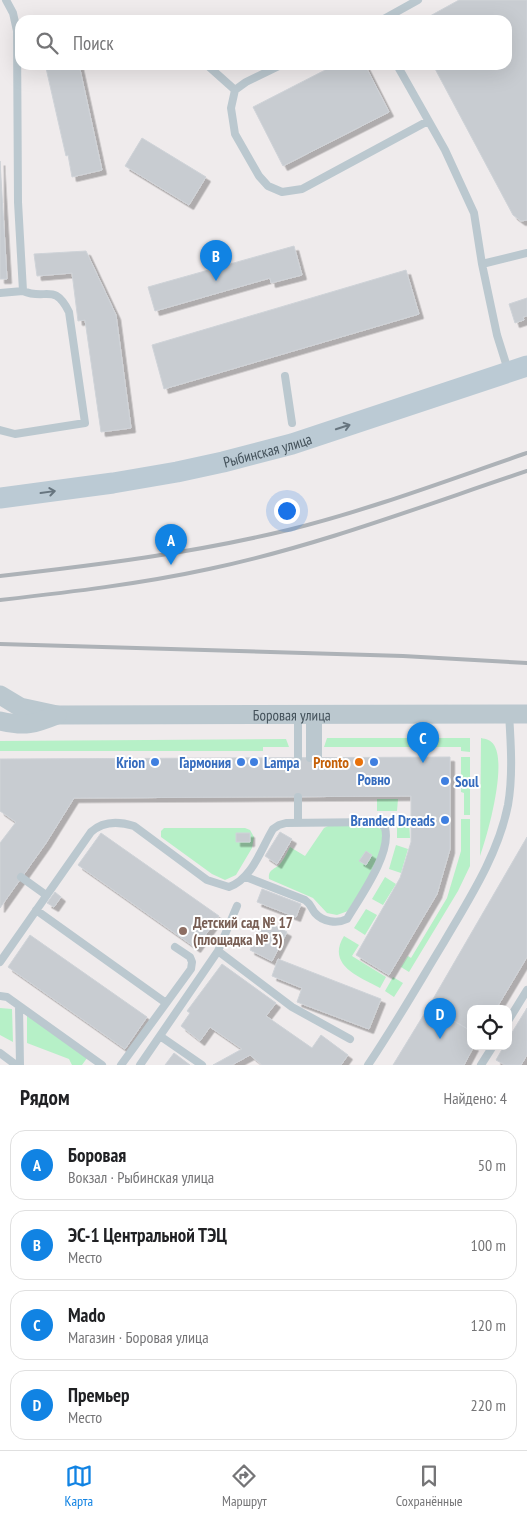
<!DOCTYPE html>
<html lang="ru">
<head>
<meta charset="utf-8">
<style>
  :root { --surface:#fff; --page:#f2f2f2; --text:#202124; --muted:#757577; --line:#e0e0e0; --accent:#1183e3 }
  body { margin:0; font-family:"PT Sans Narrow",sans-serif; background:var(--page); color:var(--text) }
  .controls { position:absolute; right:15px; bottom:15px; display:grid; overflow:hidden; border-radius:10px; box-shadow:0 5px 20px #0002 }
  .controls button { width:45px; height:45px; display:grid; place-items:center; padding:0; border:0; border-bottom:1px solid var(--line); background:var(--surface); color:var(--text); font:25px sans-serif }
  .you { position:absolute; left:286px; top:510px; width:18px; height:18px; margin:-12px; border:4px solid #fff; border-radius:50%; background:#1a73e8; box-shadow:0 0 0 8px #1a73e833 }
  .badge { display:grid; place-items:center; width:32px; height:32px; border-radius:50%; background:var(--accent); color:#fff; font-size:16px; font-weight:700 }
  .pin { position:absolute; translate:-50% -41px; filter:drop-shadow(0 1px 2px #0008) }
  .pin::after { content:''; position:absolute; top:26px; width:18px; height:15px; background:inherit; clip-path:polygon(0 0,100% 0,50% 100%) }
  .list { margin:0; padding:0; list-style:none }
  h2 { display:flex; justify-content:space-between; align-items:center; height:65px; margin:0; padding:0 20px; font-size:21px }
  h2 small { font-size:16px; font-weight:400; color:var(--muted) }
  .list li { display:grid; grid-template-columns:32px 1fr auto; gap:15px; align-items:center; box-sizing:border-box; height:70px; margin:0 10px 10px; padding:0 10px; border:1px solid var(--line); border-radius:15px }
  .list b { display:block; font-size:19px; white-space:nowrap }
  .list p { margin:0; font-size:16px; white-space:nowrap; color:var(--muted) }
  .list em { font-size:16px; font-style:normal; color:var(--muted) }
  .icon { flex:none; width:28px; height:28px; fill:none; stroke:currentColor; stroke-width:2; stroke-linecap:round; stroke-linejoin:round }
  .map { position:relative; flex:none; width:527px; height:1065px; overflow:hidden }
  .search { position:absolute; background:var(--surface); box-shadow:0 5px 20px #0002; left:15px; right:15px; top:15px; height:55px; display:flex; align-items:center; gap:12px; box-sizing:border-box; padding:0 18px; border-radius:15px; color:var(--muted); font-size:19px }
  .sheet { height:385px; background:var(--surface) }
  nav { display:flex; justify-content:space-around; align-items:center; box-sizing:border-box; height:70px; border-top:1px solid var(--line); background:var(--surface); font-size:14px; color:var(--muted) }
  nav a { display:grid; justify-items:center; gap:2px }
  nav .on { color:var(--accent) }
  .map>svg:first-child { display:block }
  .green { fill:#b6f0c7 }
  .building { fill:#c8ccd1; stroke:#cfd3d8; filter:url(#shadow) }
  .lines { fill:none; stroke-linecap:round; stroke-linejoin:round }
  .service { stroke:#bbc8cf; stroke-width:8 }
  .tertiary { stroke:#bbc8cf; stroke-width:19 }
  .secondary { stroke:#bbcad4; stroke-width:21 }
  .rail { stroke:#adb2b7; stroke-width:4 }
  .oneway { stroke:#67757f }
  .shop-dot { fill:#3f7fe0; stroke:#fff; stroke-width:2 }
  .food-dot { fill:#e8710a; stroke:#fff; stroke-width:2 }
  .education-dot { fill:#8d6e63; stroke:#fff; stroke-width:2 }
  .labels { text-anchor:middle; dominant-baseline:central; stroke-width:4; stroke-linejoin:round; paint-order:stroke }
  .street-label { font-size:15px; fill:#43515a; stroke:#fff }
  .shop-label { font-size:15px; font-weight:bold; fill:#366cbe; stroke:#fff; text-anchor:end }
  .food-label { font-size:15px; font-weight:bold; fill:#c56008; stroke:#fff; text-anchor:end }
  .education-label { font-size:15px; font-weight:bold; fill:#785e54; stroke:#fff; text-anchor:start }
</style>
</head>
<body>
<div class="map">
<svg width="527" height="1065" viewBox="0 0 527 1065">
  <defs>
    <filter id="shadow"><feDropShadow dx="4.5" dy="4.5" stdDeviation="0" flood-color="#0004"/></filter>
  </defs>
  <rect width="100%" height="100%" fill="#efebec"/>
  <path class="green" d="M327 738H470V752L461 751V747H324Z
    M481 738C486 739 491 740 494 745 507 765 488 834 480 856Z
    M286 739 289 747H263V751H0V741Z
    M461 757H470V815H464V793L461 792Z
    M377 799H398L397 811H377Z
    M397 819H409L410 838H397Z
    M461 819H470V866L458 891 409 972 401 967 408 956 411 958 447 898 461 851Z
    M373 825 382 830C386 859 362 887 348 911L337 915 327 913 313 898 269 879C268 871 272 870 278 866 283 862 287 852 290 847L305 856 324 828 328 826Z
    M164 828H245L250 830 254 837 252 848 236 875 225 880 212 874 161 837V831Z
    M396 845 408 849 401 873 389 869Z
    M385 877 396 884 383 905 372 899Z
    M366 909 377 915 365 935 354 928Z
    M344 936 359 945 352 956 386 977 380 988C359 977 326 965 344 936Z
    M393 977 403 983 394 997 385 991Z
    M0 1008 12 1009 13 1042 0 1035Z
    M27 1015 87 1058 82 1065H72L69 1059 27 1043Z"/>
  <path class="building" d="M459 0H527V220L521 221 513 215 433 65H507V20H425L430 16Z
    M60 65H79L102 170 72 177 68 155 66 156 46 68Z
    M335 65H365L389 112 283 166 253 107Z
    M142 138 206 177 189 205 125 166Z
    M0 161 7 279H0Z
    M294 246 302 275 271 283 270 278 155 311 148 287Z
    M86 251 116 315 131 428 101 432 85 320 78 321 72 273 37 276 34 254Z
    M406 270 419 314 164 389 152 345Z
    M527 298V316L523 317 524 320 515 323 509 304Z
    M450 757V849L437 894 389 975 356 955 400 878 411 842V796L74 798 46 843 0 908V843L16 822 0 811V759Z
    M280 832 292 839 277 864 265 856Z
    M101 833 219 916 196 948 78 865Z
    M236 833H250V842H236Z
    M527 837V957L496 1009H471V1031L429 1006Z
    M366 851 372 855 366 865 359 861Z
    M262 889 301 904 296 917 257 902Z
    M55 892 61 897 54 907 47 903Z
    M264 920 287 932 272 961 250 950Z
    M30 935 147 1017 125 1049 8 967Z
    M278 959 381 999 369 1029 297 1002 302 988 272 976Z
    M222 964 276 1003 266 1016 312 1048 321 1035 348 1055 341 1065H262L250 1055 232 1065H213L242 1049 210 1027 200 1041 181 1026 190 1013 187 1011Z
    M429 1006 471 1031V1046H474L464 1065H393Z
    M527 1008V1055L521 1065H505L496 1060 504 1046H508V1039Z
    M174 1053 190 1065H165Z"/>
  <g class="lines">
    <path class="service" d="M382 20 418 0
      M207 65 235 90
      M281 65 246 82 235 90 231 108 235 134 259 176 268 186 282 192 302 189 428 121
      M397 65 445 150 474 213 482 264 497 335 508 370
      M482 264 527 253
      M0 293 23 291 18 202 17 31 13 13 6 0
      M285 376 292 423
      M0 430 15 434 85 423 69 312C54 282 46 301 23 291
      M298 758V716
      M310 758V715
      M318 758V715
      M298 823V797
      M21 877 46 895
      M36 910 166 1003
      M218 951 237 906
      M0 962 91 832C103 821 118 821 134 826L207 880 229 887C252 879 261 849 273 829L279 825 286 823 375 822 381 824 385 828C392 853 360 897 347 919 337 924 323 922 315 913 311 908 311 904 305 900L246 877
      M0 996 7 997 102 1065
      M19 1006 20 1065
      M508 1021 527 990
      M160 1036 202 1065
      M0 1053 16 1065
      M121 1065 191 969 192 962 190 957 175 947
      M140 1065 218 951 292 1007 350 1039
      M368 1065C395 1025 419 983 444 942 469 899 498 855 508 805 513 776 511 744 509 714
      M481 1065 493 1046"/>
    <g class="tertiary">
      <path id="s1" d="M0 695 20 707 57 715 527 714"/>
      <path d="M0 721C25 727 35 724 57 715"/>
    </g>
    <path class="secondary" id="s2" d="M0 498 113 483 177 472 223 462 292 444 527 366"/>
    <path class="rail" d="M0 576C97 565 194 553 288 530 369 510 448 480 527 453
      M0 600C70 592 140 584 209 569 318 546 422 506 527 471
      M0 644 403 656 527 663"/>
  </g>
  <defs><path id="oneway-shaft" d="M-6 0H5M1.5-3L5.5 0L1.5 3" fill="none" stroke-width="1.6" stroke-linecap="round" stroke-linejoin="round" transform="scale(1.25)"/></defs>
  <g class="oneway">
    <use href="#oneway-shaft" transform="translate(343 427) rotate(-18)"/>
    <use href="#oneway-shaft" transform="translate(48 492) rotate(-8)"/>
  </g>
  <g class="shop-dot">
    <circle cx="155" cy="762" r="5"/>
    <circle cx="241" cy="762" r="5"/>
    <circle cx="254" cy="762" r="5"/>
    <circle cx="374" cy="762" r="5"/>
    <circle cx="445" cy="781" r="5"/>
    <circle cx="445" cy="820" r="5"/>
  </g>
  <circle class="food-dot" cx="359" cy="762" r="5"/>
  <circle class="education-dot" cx="183" cy="931" r="5"/>
  <g class="labels">
    <g class="street-label">
      <text stroke="none"><textPath href="#s2" startOffset="272">Рыбинская улица</textPath></text>
      <text stroke="none"><textPath href="#s1" startOffset="296">Боровая улица</textPath></text>
    </g>
    <g class="shop-label">
      <text x="145" y="762">Krion</text>
      <text x="231" y="762">Гармония</text>
      <text x="264" y="762" text-anchor="start">Lampa</text>
      <text x="374" y="779" text-anchor="middle">Ровно</text>
      <text x="455" y="781" text-anchor="start">Soul</text>
      <text x="435" y="820">Branded Dreads</text>
    </g>
    <g class="food-label">
      <text x="349" y="762">Pronto</text>
    </g>
    <g class="education-label">
      <text x="193" y="922">Детский сад № 17<tspan x="193" dy="17">(площадка № 3)</tspan></text>
    </g>
  </g>
</svg>
<div class="controls">
<button><svg class="icon" aria-label="locate" viewBox="0 0 24 24"><circle cx="12" cy="12" r="6"/><path d="M12 2v4M12 18v4M2 12h4M18 12h4"/></svg></button>
</div>
<div class="you"></div>
<div class="pin badge" style="left:171px;top:565px">A</div>
<div class="pin badge" style="left:216px;top:281px">B</div>
<div class="pin badge" style="left:423px;top:763px">C</div>
<div class="pin badge" style="left:440px;top:1039px">D</div>
<div class="search"><svg class="icon" aria-label="search" viewBox="0 0 24 24"><circle cx="10" cy="10" r="6"/><path d="M15 15l6 6"/></svg>Поиск</div>
</div>
<section class="sheet">
<h2>Рядом<small>Найдено: 4</small></h2>
<ul class="list">
<li><span class="badge">A</span><div><b>Боровая</b><p>Вокзал · Рыбинская улица</p></div><em>50 m</em></li>
<li><span class="badge">B</span><div><b>ЭС-1 Центральной ТЭЦ</b><p>Место</p></div><em>100 m</em></li>
<li><span class="badge">C</span><div><b>Mado</b><p>Магазин · Боровая улица</p></div><em>120 m</em></li>
<li><span class="badge">D</span><div><b>Премьер</b><p>Место</p></div><em>220 m</em></li>
</ul>
</section>
<nav>
<a class="on"><svg class="icon" aria-label="map" viewBox="0 0 24 24"><path d="M3 6l6-2 6 2 6-2v14l-6 2-6-2-6 2zM9 4v14M15 6v14"/></svg>Карта</a>
<a><svg class="icon" aria-label="directions" viewBox="0 0 24 24"><path d="M12 3l9 9-9 9-9-9zM9 14v-3h6M13 9l2 2-2 2"/></svg>Маршрут</a>
<a><svg class="icon" aria-label="saved" viewBox="0 0 24 24"><path d="M7 4h10v16l-5-4-5 4z"/></svg>Сохранённые</a>
</nav>
</body>
</html>
